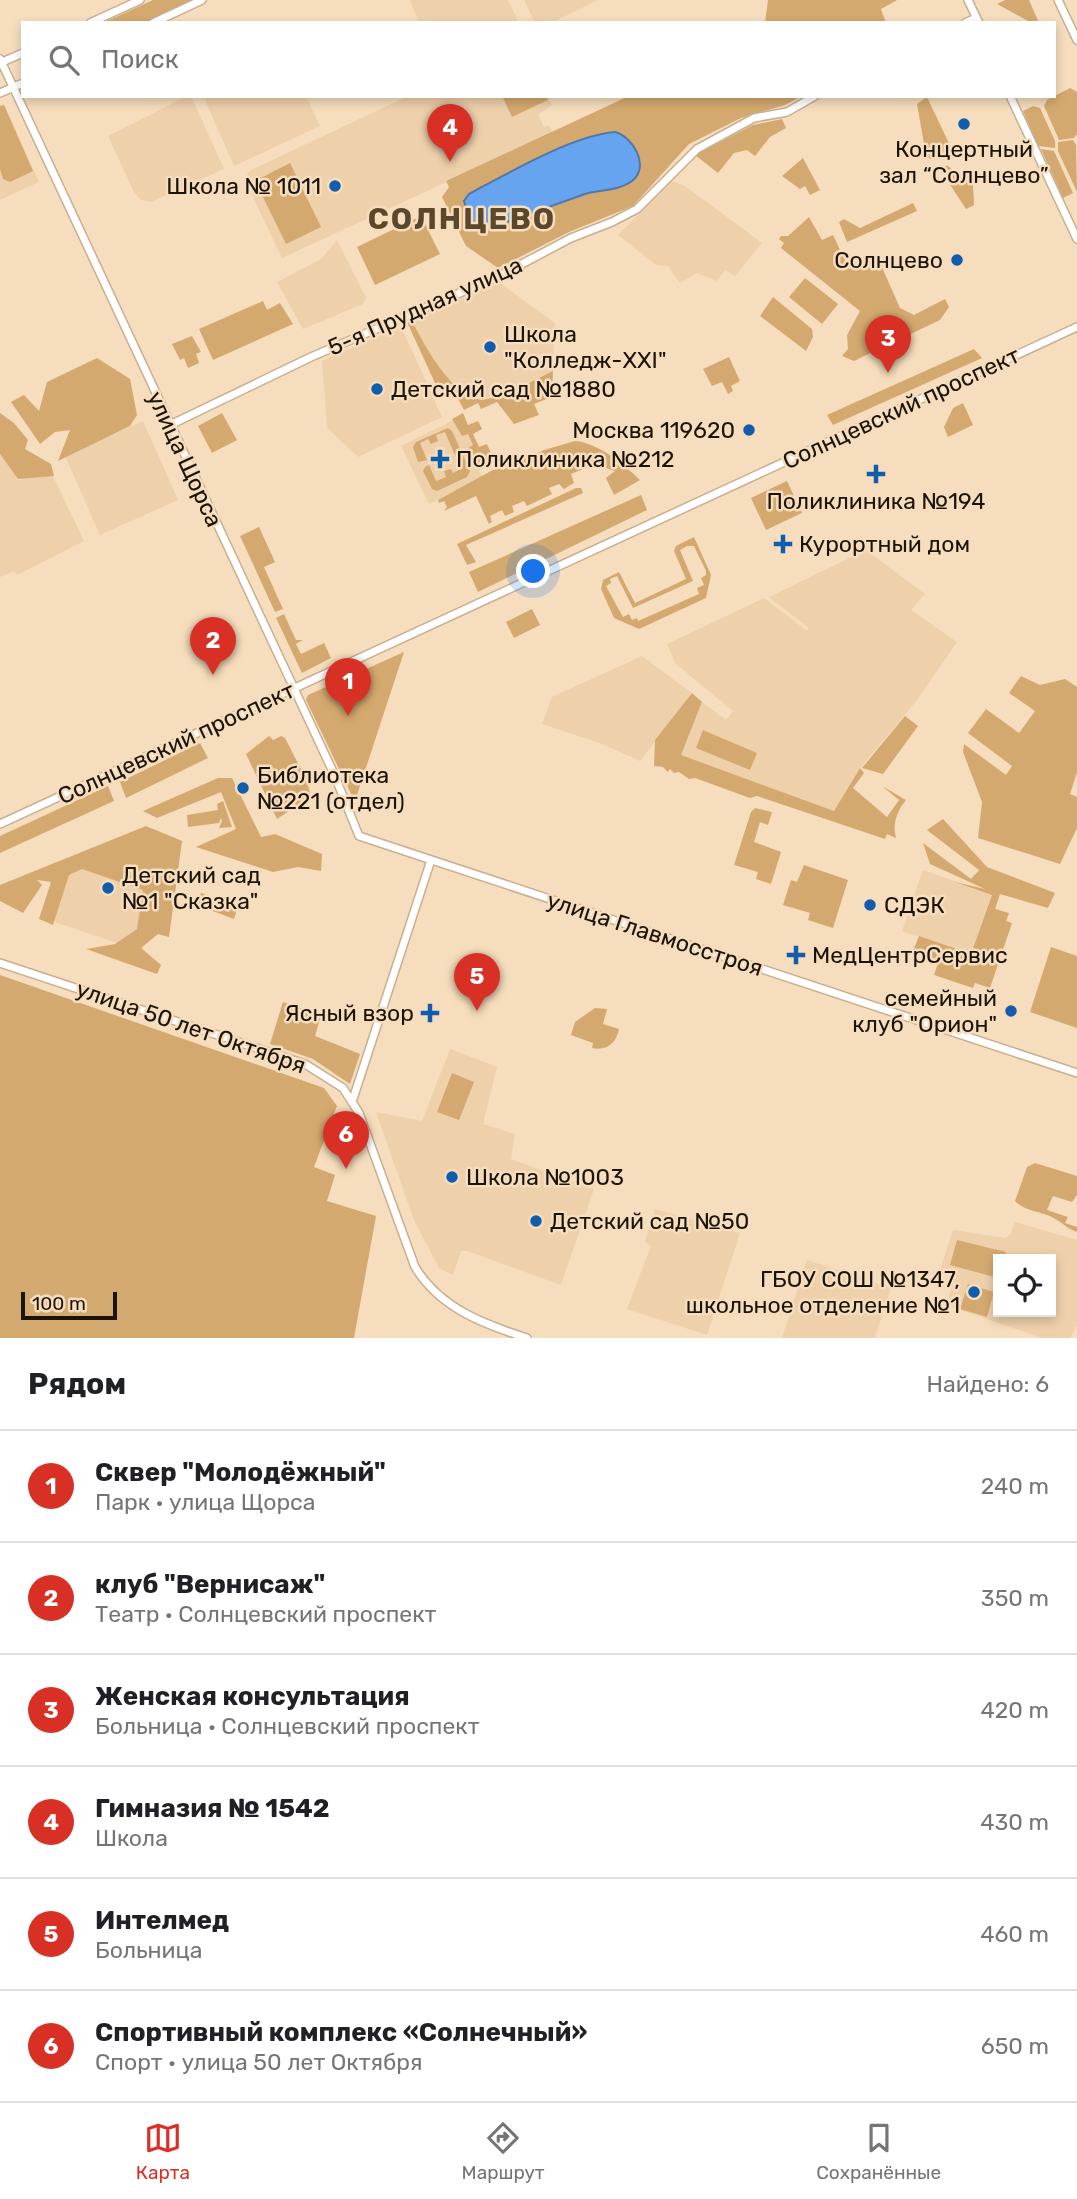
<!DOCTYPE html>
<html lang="ru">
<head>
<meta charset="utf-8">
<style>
  :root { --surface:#fff; --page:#f6f6f6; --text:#202124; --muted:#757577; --line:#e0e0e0; --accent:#d93025 }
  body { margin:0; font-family:Rubik,sans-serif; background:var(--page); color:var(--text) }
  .controls { position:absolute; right:21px; bottom:21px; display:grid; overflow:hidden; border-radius:0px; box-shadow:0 4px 10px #0003 }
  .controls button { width:63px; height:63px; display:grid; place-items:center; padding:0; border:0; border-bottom:2px solid var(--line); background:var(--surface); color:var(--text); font:35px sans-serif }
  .scale { position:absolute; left:21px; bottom:18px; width:96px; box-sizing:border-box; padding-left:7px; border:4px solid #1b1307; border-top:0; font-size:19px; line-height:24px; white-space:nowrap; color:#1b1307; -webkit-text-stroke:5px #f6ddbd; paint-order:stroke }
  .you { position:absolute; left:534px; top:572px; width:24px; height:24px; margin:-18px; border:5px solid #fff; border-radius:50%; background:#1a73e8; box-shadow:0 0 0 10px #1a73e833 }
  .badge { display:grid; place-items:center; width:46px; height:46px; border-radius:50%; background:var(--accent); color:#fff; font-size:23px; font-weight:700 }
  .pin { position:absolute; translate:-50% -58px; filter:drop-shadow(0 2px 4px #0008) }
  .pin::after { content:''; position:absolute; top:37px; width:24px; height:21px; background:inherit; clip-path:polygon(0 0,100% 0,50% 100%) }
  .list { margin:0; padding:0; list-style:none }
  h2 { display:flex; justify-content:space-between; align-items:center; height:91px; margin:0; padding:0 28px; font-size:30px }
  h2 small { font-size:23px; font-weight:400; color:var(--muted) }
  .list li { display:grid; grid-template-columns:46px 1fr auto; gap:21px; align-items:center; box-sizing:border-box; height:112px; padding:0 28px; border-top:2px solid var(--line) }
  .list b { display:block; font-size:26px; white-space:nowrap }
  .list p { margin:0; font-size:23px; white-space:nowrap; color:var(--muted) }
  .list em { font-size:23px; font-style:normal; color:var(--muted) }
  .icon { flex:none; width:38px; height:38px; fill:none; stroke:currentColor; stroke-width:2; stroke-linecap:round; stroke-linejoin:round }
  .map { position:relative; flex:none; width:1077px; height:1338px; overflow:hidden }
  .search { position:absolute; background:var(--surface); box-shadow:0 4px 10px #0003; left:21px; right:21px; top:21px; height:77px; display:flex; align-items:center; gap:18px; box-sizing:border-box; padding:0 24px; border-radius:0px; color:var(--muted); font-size:26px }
  .sheet { height:763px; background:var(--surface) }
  nav { display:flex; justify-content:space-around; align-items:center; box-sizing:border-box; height:98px; border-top:2px solid var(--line); background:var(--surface); font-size:19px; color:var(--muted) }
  nav a { display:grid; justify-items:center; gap:4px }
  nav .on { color:var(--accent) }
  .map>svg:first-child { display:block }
  .built { fill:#eed0ab; fill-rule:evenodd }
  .green { fill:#d4a96f; fill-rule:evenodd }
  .water { fill:#66a4ef; stroke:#5078a9; stroke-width:2 }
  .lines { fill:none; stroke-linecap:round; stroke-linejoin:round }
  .minor-casing { stroke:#c7af90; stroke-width:10 }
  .minor { stroke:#fff; stroke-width:7 }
  .poi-dot { fill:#115dac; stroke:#f6ddbd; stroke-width:2.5 }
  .labels { text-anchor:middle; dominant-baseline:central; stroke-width:5; stroke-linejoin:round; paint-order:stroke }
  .poi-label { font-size:23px; fill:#1b1307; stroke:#f6ddbd; text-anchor:start }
  .street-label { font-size:23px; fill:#1b1307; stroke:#f6ddbd }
  .district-label { font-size:30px; font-weight:bold; letter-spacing:2px; fill:#5b472b; stroke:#f6ddbd }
</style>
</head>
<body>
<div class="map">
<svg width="1077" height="1338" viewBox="0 0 1077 1338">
  <rect width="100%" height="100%" fill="#f6ddbd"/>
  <path class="built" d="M410 0H508L519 23H419Z
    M524 0H598L551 23H535Z
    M187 96H191L224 169 151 202 141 200 134 192 108 136Z
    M203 96H306L320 126 234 166Z
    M408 96H548L552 105 538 115 544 127 549 125 553 133 282 258 245 180 249 171Z
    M4 104 39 182 0 200V106Z
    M672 181 685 186 762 243 735 276 725 270 717 281 697 273 680 283 668 266 656 265 618 235Z
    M337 240 366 298 363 304 303 329 277 282 321 259Z
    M497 281 555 323 553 371 486 400 472 397 439 372 412 321Z
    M401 326 442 417 358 457 327 428 322 361Z
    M454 420 462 436 468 433 473 445 468 448 483 478 429 504 401 446Z
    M143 421 178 500 100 535 65 456Z
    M0 440 18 481 49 468 84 541 17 575 14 571 0 577Z
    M866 550 925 594 911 610 957 642 917 700 860 768 834 812 681 755 702 702 726 720 733 711 675 663 667 644 764 598 807 631 809 628 769 597Z
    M642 656 692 693 640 761 600 743 542 724 552 697Z
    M153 829 183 841 141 951 40 917 54 875Z
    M923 870 992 894 971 954 902 931Z
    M450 1049 497 1067 483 1124 515 1134 511 1159 594 1189 561 1285 467 1251H461L453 1275 439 1268 414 1220 376 1112 422 1121Z
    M655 1209 740 1233 707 1335 627 1309 651 1246 645 1242Z
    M1015 1222 1077 1240V1325L1070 1338H1042L946 1305 955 1278 939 1273 953 1230 1005 1238 1010 1235ZM998 1259H1051V1312H998Z
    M807 1260 891 1288 875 1338H782Z"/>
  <path class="green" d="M153 0H194L145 23H103Z
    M768 0H897L881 9 886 23H765Z
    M1005 0H1029L1039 23H1032L997 4Z
    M1070 88 1077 92V134L1074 138 1059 140 1044 106 1047 100Z
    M502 96H546L548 100 512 117Z
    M629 96H802L785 105 741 118 689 144 633 206 569 232 498 268 466 246 442 197 449 187 446 181Z
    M927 97 956 158 930 159 926 155 917 104Z
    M4 105 33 171 10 182 3 179 0 169V106Z
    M1033 106 1040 108 1055 141V148L1038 146 1023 111Z
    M782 119 786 128 770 137 755 156 747 150 734 153 718 173 695 155 753 125Z
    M1073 140 1076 145 1077 192 1058 151V142Z
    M1041 149 1054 151 1073 193 1063 198Z
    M803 158 820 190 810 195 805 186 800 189 782 176Z
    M290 163 321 227 286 244 255 181Z
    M937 165 948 166 973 186 974 205 966 209Z
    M913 203 917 211 847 242 839 222 844 219 860 228Z
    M421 216 440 254 375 285 357 247Z
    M809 217 822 240 833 235 849 269 877 256 900 308 914 315 945 299 949 307 940 320 854 361 842 356 848 349 847 335 860 311 781 248 784 243 779 239 781 236H788Z
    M805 278 838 304 822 324 789 297Z
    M773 297 812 329 813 337 806 351 760 316Z
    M263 301 267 310 280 303 293 324 213 360 199 329Z
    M412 321C424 344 456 406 488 399 509 395 533 380 553 371L552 397 534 404 539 415 514 424 497 402 481 409 478 403 464 410 455 393 435 383 407 322Z
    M192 336 201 352 196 354 199 363 188 368 184 358 180 360 172 344Z
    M974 349 982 358 833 425 827 415Z
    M729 357 740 381 731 386 733 391 728 394 722 382 712 386 703 369Z
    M97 358 130 379 137 415 130 426 58 461 70 430 55 432 40 444 11 402 24 395 39 411 47 382Z
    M963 403 973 425 948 437 944 427 953 408Z
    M0 413 14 423 28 440 25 449 51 464 54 476 18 479 0 454Z
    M222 413 237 440 212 453 198 426Z
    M463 413 468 425 478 421 482 429 473 434 479 447 487 444 495 463 479 470 468 448 473 445 468 434 462 436 452 419Z
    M448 428 452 431 470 471 467 477 437 491 432 489 423 471 425 467 429 465 436 481 446 477 444 471 451 469 453 473 461 469 445 432 436 435 438 441 431 444 428 439 420 443 427 460 418 462 413 447 416 442Z
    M575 441C598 443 624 464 640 480L614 495 606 478 615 471 603 467 600 462 571 474 574 483 564 489 559 484 549 488 552 494 527 506 524 501 512 506 514 512 505 516 502 510 490 516 492 522 489 524 476 496 444 511 447 507 444 501 439 503 438 500 500 466 503 470 544 450Z
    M787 481 802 513 766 530 751 498Z
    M576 488H581L583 493 466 545 476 562 467 565 457 544Z
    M641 495 647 510 478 592 469 572Z
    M259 527 275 562 264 567 283 609 275 612 240 536Z
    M694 537 711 575 706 598 639 629 614 618 601 589 603 580 619 572 635 603 686 579 674 551 676 546ZM687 546H694L706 571V575L701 578 704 585 697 588 699 594 638 621 637 618 632 620 629 614 623 617 606 586 611 583 610 579 617 576 633 608 693 581 680 550Z
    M532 609 540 625 514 638 506 622Z
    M284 614 296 640H303L296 644 301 654 324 643 331 658 302 673 276 618Z
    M404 652 357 795 353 798 306 700 308 695Z
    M1021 676 1040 685 1065 679 1077 687V772L1070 794 1077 797V828L1060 864 978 838 982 802 963 752 964 744 1006 775 1012 766 968 733 986 709 1019 733 1035 711 1009 693Z
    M692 693 702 702 681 755 834 811 860 768 864 773 853 788 887 817 899 800 882 786 906 800C897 811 892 824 896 838L887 834 885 839 757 796 750 798 695 778 689 779 679 772 674 773 670 769 668 772 663 767 654 766 655 740Z
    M905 716 918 726 883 774 862 768Z
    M703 730 757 753 750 770 696 748Z
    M269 736 273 740 281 736 285 738 306 779 311 796 277 819 246 754Z
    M200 743 208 758 126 798 120 782Z
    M218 778H232L261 837 275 834 322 854 321 871 298 867 273 872 196 847 236 829 221 792 157 818 143 811Z
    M108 786 114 801 0 853V836Z
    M223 801 232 827 219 828 222 821 221 818 219 823 188 827 187 815 218 810 217 804Z
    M755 808 772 812 768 825 760 822 754 842 781 852 771 884 756 879 758 872 734 865 751 812Z
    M943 819 987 867 1055 893 1048 908 1000 894 995 909 1009 913 1006 921 1012 923 990 988 975 983 973 988 934 975 939 960 913 951 919 936 971 954 992 895 955 882 985 889 930 864 923 843 971 879 979 870 927 830Z
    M146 826 182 841 169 937 158 934 141 948 161 965 157 974 86 949 115 944 137 929 143 890 82 869 69 875 53 925 39 919 51 882 37 880 42 885 23 913 0 901V885Z
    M804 865 848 880 833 928 808 920 810 913 783 905 791 880 797 882Z
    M201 893 238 906 234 919 197 905Z
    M1051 947 1077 956V1028L1030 1012Z
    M0 975 324 1088 337 1106 314 1167 335 1175 327 1201 376 1216 354 1338H0Z
    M283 1002 321 1015 315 1036 360 1054 350 1084 313 1059 270 1044Z
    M595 1008 607 1009 603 1024 619 1029C616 1044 606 1051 592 1048L593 1043 571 1035 575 1022Z
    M452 1073 474 1082 459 1120 437 1112Z
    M1035 1163 1077 1176V1195L1072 1202 1053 1196 1047 1210 1068 1217 1065 1223 1077 1227V1232C1068 1229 1065 1225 1057 1220 1045 1211 1027 1213 1015 1201L1027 1167Z
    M957 1240 1006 1252 1004 1259H998V1278L950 1265Z
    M968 1284 994 1292 987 1317 960 1309Z"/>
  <path class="water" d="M615 132C632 136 651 166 632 181 618 191 599 190 585 194L490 228 472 227 464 201 469 194C510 172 574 135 615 132Z"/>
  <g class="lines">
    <defs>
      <path id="minor" d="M968 0 979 23
        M1058 0 1077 40
        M90 23 140 0
        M153 23 202 0
        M965 23 976 18
        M0 59 334 774 359 836 1077 1073
        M0 63 23 53
        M0 93 23 83
        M1010 96 1077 239
        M170 425 311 357 499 276 571 238 612 222 637 209 697 149 754 118 787 112 815 96
        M0 824 1077 327
        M0 963 305 1064 343 1088 359 1113 415 1267C440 1308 483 1324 527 1338
        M353 1099 431 860"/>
    </defs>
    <use href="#minor" class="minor-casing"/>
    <use href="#minor" class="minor"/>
  </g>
  <g class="poi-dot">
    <circle cx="964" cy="124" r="7"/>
    <circle cx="335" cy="186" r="7"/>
    <circle cx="957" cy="260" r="7"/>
    <circle cx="490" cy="347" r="7"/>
    <circle cx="377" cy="389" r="7"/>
    <circle cx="749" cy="430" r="7"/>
    <path d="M436.5 448.5h7v7h7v7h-7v7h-7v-7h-7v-7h7z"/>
    <path d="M872.5 463.5h7v7h7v7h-7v7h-7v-7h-7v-7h7z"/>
    <path d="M779.5 533.5h7v7h7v7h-7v7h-7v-7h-7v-7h7z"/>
    <circle cx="243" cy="788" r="7"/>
    <circle cx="108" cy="888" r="7"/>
    <circle cx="870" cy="905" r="7"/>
    <path d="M792.5 944.5h7v7h7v7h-7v7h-7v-7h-7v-7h7z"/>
    <circle cx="1011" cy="1011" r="7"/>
    <path d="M426.5 1002.5h7v7h7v7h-7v7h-7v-7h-7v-7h7z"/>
    <circle cx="452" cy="1177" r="7"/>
    <circle cx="536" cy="1221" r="7"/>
    <circle cx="974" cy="1292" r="7"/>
  </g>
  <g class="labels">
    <g class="poi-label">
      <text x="964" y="149" text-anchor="middle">Концертный<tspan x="964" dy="26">зал “Солнцево”</tspan></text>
      <text x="321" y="186" text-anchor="end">Школа № 1011</text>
      <text x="943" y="260" text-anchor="end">Солнцево</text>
      <text x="504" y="334">Школа<tspan x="504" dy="26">"Колледж-XXI"</tspan></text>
      <text x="391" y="389">Детский сад №1880</text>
      <text x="735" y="430" text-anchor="end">Москва 119620</text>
      <text x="456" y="459">Поликлиника №212</text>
      <text x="876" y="501" text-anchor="middle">Поликлиника №194</text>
      <text x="799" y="544">Курортный дом</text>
      <text x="257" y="775">Библиотека<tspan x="257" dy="26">№221 (отдел)</tspan></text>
      <text x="122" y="875">Детский сад<tspan x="122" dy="26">№1 "Сказка"</tspan></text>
      <text x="884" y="905">СДЭК</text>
      <text x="812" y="955">МедЦентрСервис</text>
      <text x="997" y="998" text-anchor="end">семейный<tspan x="997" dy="26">клуб "Орион"</tspan></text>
      <text x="414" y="1013" text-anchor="end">Ясный взор</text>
      <text x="466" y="1177">Школа №1003</text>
      <text x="550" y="1221">Детский сад №50</text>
      <text x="960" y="1279" text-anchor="end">ГБОУ СОШ №1347,<tspan x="960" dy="26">школьное отделение №1</tspan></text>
    </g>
    <g class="street-label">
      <text transform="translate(425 306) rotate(-24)">5-я Прудная улица</text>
      <text transform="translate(901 408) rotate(-25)">Солнцевский проспект</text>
      <text transform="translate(185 459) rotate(65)">улица Щорса</text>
      <text transform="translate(176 743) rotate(-25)">Солнцевский проспект</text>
      <text transform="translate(655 934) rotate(18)">улица Главмосстроя</text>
      <text transform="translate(191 1027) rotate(19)">улица 50 лет Октября</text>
    </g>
    <g class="district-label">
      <text x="462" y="219">СОЛНЦЕВО</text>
    </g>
  </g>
</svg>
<div class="controls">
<button><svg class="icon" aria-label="locate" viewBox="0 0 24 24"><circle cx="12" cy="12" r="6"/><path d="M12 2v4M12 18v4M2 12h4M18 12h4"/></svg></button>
</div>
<div class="scale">100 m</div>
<div class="you"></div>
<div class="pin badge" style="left:348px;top:716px">1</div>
<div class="pin badge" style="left:213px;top:675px">2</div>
<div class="pin badge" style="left:888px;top:373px">3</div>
<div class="pin badge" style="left:450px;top:162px">4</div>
<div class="pin badge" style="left:477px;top:1011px">5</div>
<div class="pin badge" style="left:346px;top:1169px">6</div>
<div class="search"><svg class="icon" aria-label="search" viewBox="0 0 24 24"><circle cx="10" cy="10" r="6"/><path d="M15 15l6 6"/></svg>Поиск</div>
</div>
<section class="sheet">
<h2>Рядом<small>Найдено: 6</small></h2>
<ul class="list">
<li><span class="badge">1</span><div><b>Сквер &quot;Молодёжный&quot;</b><p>Парк · улица Щорса</p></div><em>240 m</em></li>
<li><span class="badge">2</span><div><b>клуб &quot;Вернисаж&quot;</b><p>Театр · Солнцевский проспект</p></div><em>350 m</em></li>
<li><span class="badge">3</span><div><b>Женская консультация</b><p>Больница · Солнцевский проспект</p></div><em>420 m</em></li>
<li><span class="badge">4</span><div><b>Гимназия № 1542</b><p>Школа</p></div><em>430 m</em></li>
<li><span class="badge">5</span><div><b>Интелмед</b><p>Больница</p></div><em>460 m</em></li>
<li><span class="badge">6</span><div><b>Спортивный комплекс «Солнечный»</b><p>Спорт · улица 50 лет Октября</p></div><em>650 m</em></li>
</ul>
</section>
<nav>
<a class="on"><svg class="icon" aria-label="map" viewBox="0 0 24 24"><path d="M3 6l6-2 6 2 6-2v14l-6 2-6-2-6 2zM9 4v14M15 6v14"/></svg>Карта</a>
<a><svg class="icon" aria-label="directions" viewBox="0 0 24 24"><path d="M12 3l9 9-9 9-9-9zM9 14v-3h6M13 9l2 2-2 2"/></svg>Маршрут</a>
<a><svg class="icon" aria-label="saved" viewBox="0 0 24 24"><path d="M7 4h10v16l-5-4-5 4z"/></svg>Сохранённые</a>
</nav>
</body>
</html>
